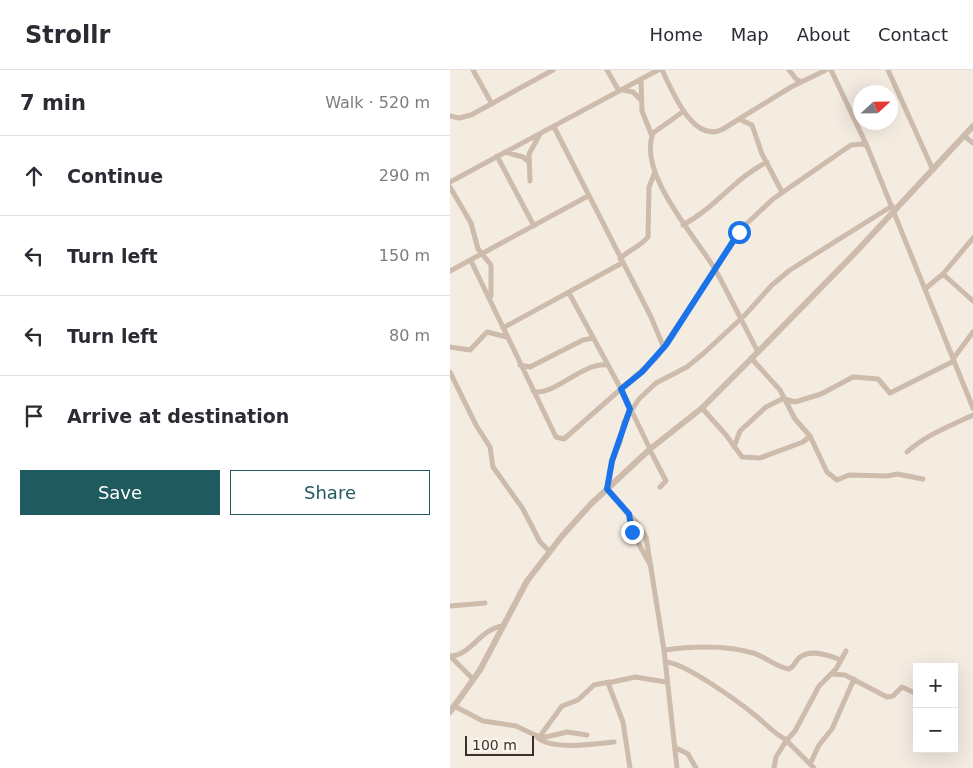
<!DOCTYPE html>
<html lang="en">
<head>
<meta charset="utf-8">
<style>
  :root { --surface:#fff; --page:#f7f7f7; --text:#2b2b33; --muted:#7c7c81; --line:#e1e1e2; --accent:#1f5a5e }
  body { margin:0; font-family:"DejaVu Sans",sans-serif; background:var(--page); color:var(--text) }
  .controls { position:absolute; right:15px; bottom:15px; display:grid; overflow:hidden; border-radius:0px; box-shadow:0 5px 20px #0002 }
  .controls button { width:45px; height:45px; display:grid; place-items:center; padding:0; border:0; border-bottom:1px solid var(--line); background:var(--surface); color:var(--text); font:25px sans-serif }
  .compass { position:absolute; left:403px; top:15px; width:45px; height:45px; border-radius:50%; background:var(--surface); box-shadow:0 5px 20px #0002; rotate:68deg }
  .scale { position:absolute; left:15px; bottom:12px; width:69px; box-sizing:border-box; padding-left:5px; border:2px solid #3b302b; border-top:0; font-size:14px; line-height:18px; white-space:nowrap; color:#3b302b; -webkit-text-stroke:4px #fbf5ee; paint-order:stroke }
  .stop { position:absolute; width:15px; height:15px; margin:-11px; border:4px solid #1a73e8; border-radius:50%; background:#fff }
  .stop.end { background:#1a73e8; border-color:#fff; box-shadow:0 1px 5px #0008 }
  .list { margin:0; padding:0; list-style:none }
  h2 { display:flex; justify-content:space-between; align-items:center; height:65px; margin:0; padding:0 20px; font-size:21px }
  h2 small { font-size:16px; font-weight:400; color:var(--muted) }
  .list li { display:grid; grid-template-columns:32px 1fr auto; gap:15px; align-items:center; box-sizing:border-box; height:80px; padding:0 20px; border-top:1px solid var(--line) }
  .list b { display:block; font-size:19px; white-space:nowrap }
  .list em { font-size:16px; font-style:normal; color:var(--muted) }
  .actions { display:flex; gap:10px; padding:15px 20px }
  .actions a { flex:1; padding:11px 0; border:1px solid var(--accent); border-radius:0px; text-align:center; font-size:18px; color:var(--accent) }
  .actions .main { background:var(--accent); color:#fff }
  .icon { flex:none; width:28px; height:28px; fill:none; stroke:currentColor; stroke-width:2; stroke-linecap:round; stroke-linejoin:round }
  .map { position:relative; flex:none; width:523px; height:698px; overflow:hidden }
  header { display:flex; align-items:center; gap:30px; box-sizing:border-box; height:70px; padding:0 25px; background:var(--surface); border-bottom:1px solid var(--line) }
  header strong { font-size:24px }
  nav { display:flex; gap:28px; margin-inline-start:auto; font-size:18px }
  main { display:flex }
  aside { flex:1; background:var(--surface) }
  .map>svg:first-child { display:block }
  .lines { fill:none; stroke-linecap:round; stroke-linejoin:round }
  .minor { stroke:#cdbbac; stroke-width:5 }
  .tertiary { stroke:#cdbbac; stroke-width:6 }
  .route { stroke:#1a73e8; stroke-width:6 }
</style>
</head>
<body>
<header>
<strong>Strollr</strong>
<nav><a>Home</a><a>Map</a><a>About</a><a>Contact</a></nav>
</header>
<main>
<aside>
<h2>7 min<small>Walk · 520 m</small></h2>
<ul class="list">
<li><svg class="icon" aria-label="ahead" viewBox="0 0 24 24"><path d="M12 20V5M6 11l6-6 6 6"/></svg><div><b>Continue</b></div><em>290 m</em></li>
<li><svg class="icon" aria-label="left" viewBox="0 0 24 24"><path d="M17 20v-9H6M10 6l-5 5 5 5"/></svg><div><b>Turn left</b></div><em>150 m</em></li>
<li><svg class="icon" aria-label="left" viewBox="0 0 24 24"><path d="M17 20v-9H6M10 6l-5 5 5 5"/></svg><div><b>Turn left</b></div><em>80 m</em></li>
<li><svg class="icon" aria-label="arrive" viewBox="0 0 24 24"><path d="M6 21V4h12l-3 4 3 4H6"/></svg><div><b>Arrive at destination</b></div></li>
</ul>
<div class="actions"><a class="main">Save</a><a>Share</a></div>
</aside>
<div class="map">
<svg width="523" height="698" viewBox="0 0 523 698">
  <rect width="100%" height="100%" fill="#f4ebe1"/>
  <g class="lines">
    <path class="minor" d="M23 0 42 34
      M157 0 169 21
      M212 0C222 20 243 75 273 59L341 17 376 0
      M339 0 346 9 351 12
      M381 0 417 76 523 338
      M438 0 483 100
      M191 9 192 41 202 66
      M173 20 183 22 190 29
      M234 41 203 63C187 104 247 168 266 201 280 227 294 255 308 282
      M0 46 9 48 21 45 103 0
      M289 49 302 55 312 84 332 122
      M104 57 201 247 214 278
      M514 66 523 73
      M55 82 73 87 79 92
      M47 86 84 156
      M80 111 79 84 90 64
      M0 112 208 0
      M0 117 21 153 28 179 41 195V226
      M233 155C265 138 285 108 317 92
      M170 189C178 180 190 177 198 167L199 117 205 102
      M21 191 106 367 114 369 206 288 295 155 323 129 401 75 412 74 417 76
      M0 201 138 126
      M493 204 523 231
      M475 219 493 204 523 168
      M119 223 171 319 200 379
      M53 258 172 193
      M0 277 20 280 37 262 57 267
      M301 288 330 320 345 349 360 366 377 402 387 410 399 405 437 406 447 404 473 409
      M503 289 523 262
      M70 295 80 297 133 270 143 268
      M0 302 26 355 40 377 43 397 73 439 90 472 99 481
      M83 321C102 328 132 292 157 295
      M335 329 345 332 371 324 403 307 428 309 440 323 504 291
      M252 338 276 365 292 387 310 388 353 372 360 366
      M284 377 290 361 316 337 334 328
      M200 380 216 411 210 417
      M457 382C476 365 500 356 523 345
      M179 444 183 464 201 496
      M0 536 35 533
      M214 580C243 576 276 575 303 583 316 587 326 597 339 599 345 596 345 591 350 587 362 579 379 585 391 590
      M0 586C21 586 29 559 53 556
      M1 587 23 609
      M215 592C234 592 289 632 306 646 315 653 325 665 337 670L345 661 369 616 386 599 396 581
      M381 604 395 605 437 627 443 626 452 617 467 624
      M4 636 33 651 66 656 87 666 96 667 117 662 137 665
      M86 666C98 681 146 674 164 672
      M90 666 112 636 128 630 144 615 159 612
      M335 669 364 698
      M226 678 238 684 246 698
      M360 694 369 675 382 659 404 609
      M180 698 173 652 158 613 185 607 216 612
      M227 698 214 580 196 467 188 454 157 419 162 391 170 372 174 352 189 329 206 313 237 297 254 283 295 245 322 215 340 200 442 136
      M324 698 326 687 336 671"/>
    <path class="tertiary" d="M0 642 30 600 77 511 112 466 141 434 200 379 252 338 304 286 404 184 523 56"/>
  </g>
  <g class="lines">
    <path class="route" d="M182 462 179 444 157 419 162 391 180 339 171 319 192 302 216 275 289 162"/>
  </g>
</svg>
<div class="controls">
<button>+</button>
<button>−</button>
</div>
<svg class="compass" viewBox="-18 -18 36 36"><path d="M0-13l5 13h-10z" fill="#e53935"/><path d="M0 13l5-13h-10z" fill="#7c7c81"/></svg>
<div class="scale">100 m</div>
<div class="stop" style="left:289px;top:162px"></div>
<div class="stop end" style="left:182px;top:462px"></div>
</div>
</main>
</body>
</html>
